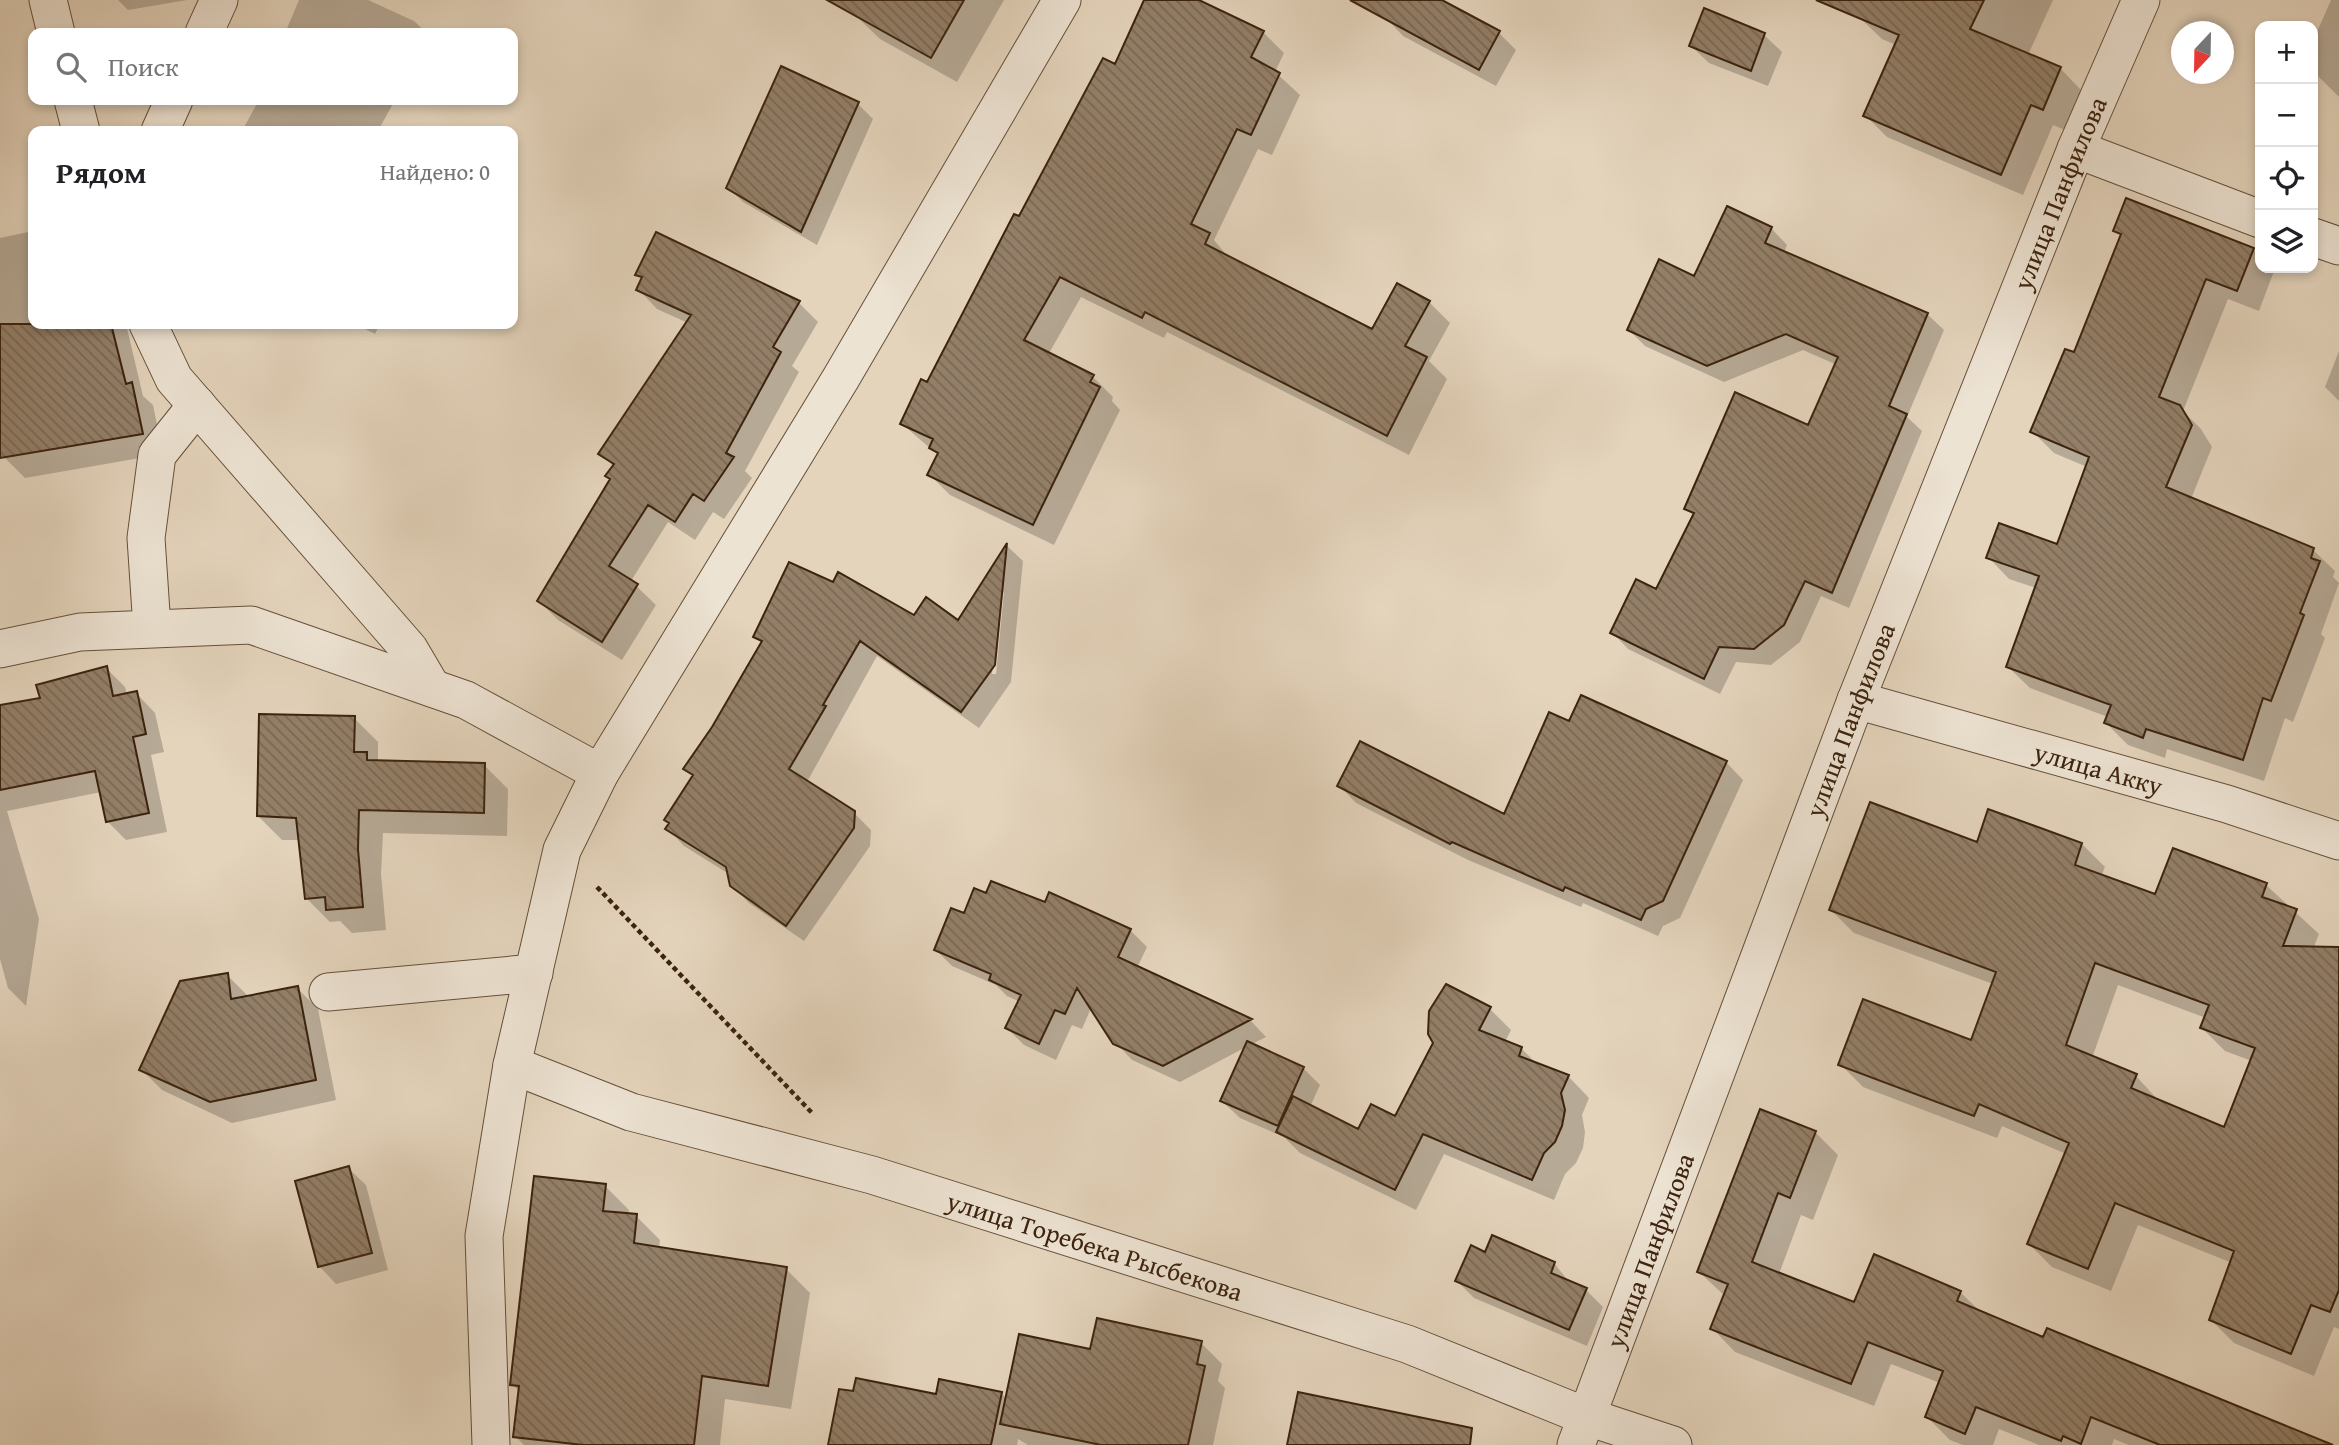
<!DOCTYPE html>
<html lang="ru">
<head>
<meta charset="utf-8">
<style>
  :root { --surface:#fff; --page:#f2f2f2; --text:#202124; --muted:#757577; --line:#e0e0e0 }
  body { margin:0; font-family:"Gentium Book Plus",serif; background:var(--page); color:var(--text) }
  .controls { position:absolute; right:21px; top:21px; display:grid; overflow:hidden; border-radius:14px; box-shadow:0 4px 10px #0003 }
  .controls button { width:63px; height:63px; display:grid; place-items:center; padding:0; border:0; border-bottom:2px solid var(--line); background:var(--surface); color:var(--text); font:35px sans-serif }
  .compass { position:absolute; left:2171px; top:21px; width:63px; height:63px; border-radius:50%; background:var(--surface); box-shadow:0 4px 10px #0003; rotate:202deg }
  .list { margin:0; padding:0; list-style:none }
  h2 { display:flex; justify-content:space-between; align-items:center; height:91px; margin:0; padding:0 28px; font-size:30px }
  h2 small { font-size:23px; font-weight:400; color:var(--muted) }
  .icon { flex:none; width:38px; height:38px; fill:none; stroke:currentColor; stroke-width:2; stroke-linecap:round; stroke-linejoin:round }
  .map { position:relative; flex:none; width:2339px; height:1445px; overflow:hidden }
  .search { position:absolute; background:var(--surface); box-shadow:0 4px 10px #0003; left:28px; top:28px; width:490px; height:77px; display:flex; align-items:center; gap:18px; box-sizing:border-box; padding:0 24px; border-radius:14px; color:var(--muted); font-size:26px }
  .panel { position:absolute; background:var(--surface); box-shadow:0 4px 10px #0003; left:28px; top:126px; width:490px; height:203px; border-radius:14px }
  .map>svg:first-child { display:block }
  .shadow { fill:#0003; fill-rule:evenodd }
  .building { fill:url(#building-back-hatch); stroke:#3c230e; stroke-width:2; fill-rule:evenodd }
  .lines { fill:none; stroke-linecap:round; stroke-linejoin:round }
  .minor-casing { stroke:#664f3a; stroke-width:39 }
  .path { stroke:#3c230e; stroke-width:4.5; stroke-dasharray:5 3.5; stroke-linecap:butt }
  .minor { stroke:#ede3d3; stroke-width:37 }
  .labels { text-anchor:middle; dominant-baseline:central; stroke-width:5; stroke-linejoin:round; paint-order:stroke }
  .street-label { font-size:26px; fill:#3c230e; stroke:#ede3d3 }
</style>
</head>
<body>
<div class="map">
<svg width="2339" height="1445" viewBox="0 0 2339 1445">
  <defs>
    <pattern id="building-back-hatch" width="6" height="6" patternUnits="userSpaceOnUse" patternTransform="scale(1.75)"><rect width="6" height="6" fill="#937f68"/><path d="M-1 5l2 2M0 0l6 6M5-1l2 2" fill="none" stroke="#796854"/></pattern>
  </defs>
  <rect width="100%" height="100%" fill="#e4d4bc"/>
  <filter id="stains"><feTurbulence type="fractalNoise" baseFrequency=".00286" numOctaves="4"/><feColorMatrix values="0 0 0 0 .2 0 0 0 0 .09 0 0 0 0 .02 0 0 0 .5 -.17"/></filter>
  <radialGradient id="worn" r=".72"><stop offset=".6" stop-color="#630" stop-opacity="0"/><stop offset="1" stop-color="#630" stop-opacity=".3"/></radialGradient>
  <path class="shadow" d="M118 0H187L128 10Z
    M299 0H368L414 21 427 33H285Z
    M862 0H1004L957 82 880 39 854 14Z
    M1146 0H1194L1263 32 1284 53 1275 72 1300 95 1272 155 1258 149 1214 240 1229 258 1373 331 1429 302 1450 323 1429 361 1447 379 1409 455 1167 332 1164 338 1081 297 1048 355 1092 376 1113 397 1112 401 1120 410 1054 545 950 495 929 474 938 455 902 424 1020 219 1115 66Z
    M1396 0H1438L1499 33 1516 50 1496 86 1403 36 1386 18Z
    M1868 0H2053L2028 55 2060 68 2081 90 2065 130 2053 125 2023 195 1887 137 1865 115 1896 45 1882 39 1860 18Z
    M2331 0H2339V97L2313 71V41Z
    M1764 35 1782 52 1768 86 1709 63 1691 46Z
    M259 100H395L378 131H242Z
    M858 104 873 119 817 245 743 202 728 187Z
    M1771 228 1787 245 1784 253 1927 314 1944 330 1907 417 1922 431 1849 608 1821 596 1800 642 1771 665 1736 662 1720 694 1628 649 1612 632 1657 591 1694 516 1686 509 1809 427 1837 365 1803 350 1724 382 1645 346 1629 330 1695 278Z
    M33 231V324H126L143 396 153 405 163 454 25 478 4 457 0 432V238Z
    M2115 231 2253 249 2260 257V268L2274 271 2259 311 2228 299 2183 411 2201 429 2212 447 2191 499 2313 550 2335 571 2333 577 2339 583 2321 634 2325 638 2293 722 2285 718 2264 781 2167 749 2165 758 2128 745 2106 723 2108 717 2030 688 2008 667 2036 588 2009 579 1988 557 2058 546 2087 467 2054 453 2033 432 2075 354 2122 237Z
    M656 234 799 303 818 322 792 366 799 372 745 471 752 478 724 519 713 512 695 540 668 522 631 581 656 605 622 660 558 620 539 601 611 480 614 467 601 454 688 323 657 309 638 289 643 280 637 274Z
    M256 324H268L265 329Z
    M355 324H380L375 334Z
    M2339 351V401L2325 387Z
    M1007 546 1023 561 1011 682 979 728 877 656 807 782 854 813 871 830 870 846 804 941 749 903 732 885 729 874 684 846 668 829 694 777 686 768 714 728 763 644 755 637 915 617 958 622ZM1004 592 996 674H992L1000 596Z
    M106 668 125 687 127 695 136 693 155 713 164 752 151 755 167 832 126 840 107 821 101 792 7 811 39 919 26 1006 8 988 0 959V707L42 699Z
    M354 718 378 742V762L484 765 508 789 507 836 383 833 381 874 386 930 352 933 340 921 330 922 306 898 300 840H282L258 816Z
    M1570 723 1726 762 1743 780 1680 918 1663 926 1658 936 1583 903 1581 907 1468 860 1356 803 1339 785 1505 816Z
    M1978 844H2082L2105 867 2101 877 2156 897 2266 885 2319 934 2313 949H2339V1329L2334 1327 2314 1376 2234 1343 2211 1320 2232 1263 2138 1225 2111 1291 2052 1267 2029 1244 2066 1154 2002 1126 1997 1138 1863 1087 1840 1064 1972 1042 1993 984 1854 933 1831 910ZM2118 985 2206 1018 2202 1028 2225 1051 2252 1061 2225 1129 2159 1101 2136 1076 2092 1058Z
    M987 895 1046 904 1130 930 1147 947 1137 968 1251 1021 1266 1037 1250 1045 1303 1068 1320 1085 1310 1107 1359 1131 1396 1118 1490 1009 1511 1030 1505 1042 1521 1048 1538 1065 1568 1076 1589 1098 1582 1115 1585 1132 1583 1148 1576 1163 1565 1174 1554 1200 1444 1154 1416 1210 1300 1153 1284 1137 1240 1118 1222 1101 1246 1047 1180 1082 1132 1060 1115 1042 1091 1008 1082 1029 1072 1025 1056 1060 1024 1045 1007 1028 1020 1002 1007 996 996 985 952 966 936 950Z
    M227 975 249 997 297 988 318 1009 336 1100 232 1123 162 1090 141 1069Z
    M1815 1132 1838 1155 1813 1220 1801 1215 1779 1274 1855 1305 1960 1292 1982 1313 2304 1445H2129L2114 1439 2112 1445H2039L1999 1429 1993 1445H1963L1950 1440 1927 1417 1940 1383 1891 1364 1874 1406 1735 1352 1712 1328 1725 1296 1699 1272Z
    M348 1168 366 1185 388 1270 336 1284 319 1266Z
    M605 1186 629 1210 628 1215 636 1216 660 1240 659 1249 786 1269 810 1293 791 1409 725 1399 720 1445H524L515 1436 520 1392 512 1384Z
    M1486 1254 1554 1263 1570 1283 1586 1290 1603 1307 1587 1346 1474 1298 1457 1281Z
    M1201 1343 1222 1364 1218 1381 1225 1388 1213 1445H1028L1018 1439 1017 1445H830L937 1396 1001 1393 1007 1399 1092 1351Z"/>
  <path class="building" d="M827 0H964L931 58Z
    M1144 0H1199L1264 31 1251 57 1280 73 1251 135 1237 129 1191 224 1210 233 1205 244 1372 329 1397 283 1430 301 1405 346 1427 357 1387 436 1145 312 1142 318 1060 277 1024 340 1094 375 1090 382 1100 387 1033 525 927 475 938 453 929 448 933 439 900 424 921 379 927 382 1014 214 1019 216 1103 58 1115 64Z
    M1350 0H1442L1500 31 1479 70Z
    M1816 0H1984L1970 29 2061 67 2043 110 2031 105 2001 175 1863 116 1899 35Z
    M1704 8 1765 33 1751 71 1689 46Z
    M781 66 859 102 801 232 726 188Z
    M2126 198 2254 248 2237 291 2206 279 2159 397 2180 405 2192 425 2166 487 2314 548 2311 558 2320 561 2300 613 2304 615 2271 701 2263 698 2243 760 2146 729 2143 738 2104 723 2111 705 2006 667 2039 576 1986 558 1999 523 2057 544 2089 457 2030 432 2065 349 2074 352 2121 234 2113 231Z
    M1727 206 1772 227 1765 243 1928 313 1889 406 1907 414 1832 593 1805 581 1784 625 1754 649 1719 647 1704 679 1610 633 1636 579 1656 589 1694 513 1684 509 1735 392 1808 425 1838 357 1786 334 1707 366 1627 330 1659 259 1694 276Z
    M656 232 800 301 773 347 781 352 726 453 734 457 704 501 693 494 675 522 648 505 609 566 638 584 602 642 537 601 610 479 605 476 614 464 598 454 691 315 636 290 642 277 635 275Z
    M0 324H111L126 384 132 382 143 434 0 458Z
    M1007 543 995 665 961 712 860 641 823 705 826 706 789 769 855 811 854 828 786 926 730 886 726 867 665 829 669 823 664 820 693 775 683 769 712 727 762 641 753 637 789 562 833 582 838 572 914 615 926 597 958 620Z
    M107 666 113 696 137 691 146 734 133 737 149 813 106 822 95 771 0 790V705L40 698 36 685Z
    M1581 695 1727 761 1663 901 1646 909 1641 920 1565 887 1563 891 1452 842 1450 844 1337 786 1360 741 1504 814 1549 712 1569 721Z
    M259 714 355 716 354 752H367V760L485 763 484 813 359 810 358 849 363 907 326 910 325 897 305 899 296 818 257 816Z
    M1870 802 1977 842 1988 809 2082 843 2075 865 2155 894 2173 848 2267 883 2262 897 2297 909 2283 946 2339 947V1290L2330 1312 2311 1305 2291 1354 2209 1320 2234 1251 2115 1203 2088 1269 2027 1244 2069 1143 1979 1104 1974 1116 1838 1065 1863 999 1971 1040 1996 972 1829 910ZM2095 963 2209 1005 2200 1028 2255 1048 2224 1127 2131 1088 2137 1074 2066 1045Z
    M991 881 1045 902 1049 892 1131 929 1118 957 1252 1019 1163 1066 1113 1044 1077 988 1065 1014 1055 1010 1039 1044 1005 1028 1021 995 989 980 991 974 934 950 951 908 964 913 974 888 986 893Z
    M228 973 231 999 298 986 316 1080 210 1102 139 1070 180 981Z
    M1446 984 1491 1007 1479 1030 1522 1047 1519 1056 1569 1075 1561 1093 1565 1110 1562 1126 1555 1142 1544 1153 1532 1180 1423 1134 1395 1190 1276 1132 1293 1096 1358 1129 1371 1104 1395 1116 1433 1043 1428 1034 1429 1011Z
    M1247 1041 1304 1067 1278 1126 1220 1101Z
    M1760 1109 1816 1131 1790 1198 1778 1193 1752 1262 1854 1302 1874 1254 1961 1291 1957 1301 2043 1337 2047 1328 2333 1445H2160L2091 1417 2081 1444 2063 1436 2061 1441 1976 1407 1965 1434 1925 1417 1943 1371 1868 1342 1851 1384 1710 1329 1728 1284 1697 1272Z
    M349 1166 372 1253 318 1267 295 1181Z
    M534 1176 606 1184 603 1211 637 1214 634 1243 787 1267 768 1386 702 1376 694 1445H583L513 1437 519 1386 510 1385Z
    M1492 1235 1555 1262 1551 1273 1587 1288 1569 1330 1455 1281 1471 1245 1485 1252Z
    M1097 1318 1202 1341 1197 1364 1205 1366 1188 1445H1101L1000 1424 1019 1334 1090 1349Z
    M856 1378 936 1394 939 1379 1002 1392 991 1445H828L839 1389 853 1391Z
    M1298 1392 1472 1428 1470 1445H1287Z"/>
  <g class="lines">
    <defs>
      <g id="minor">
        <path d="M48 0 56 33"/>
        <path d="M204 33 219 0"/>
        <path d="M73 100 81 131"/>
        <path d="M160 131 174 100"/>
        <path d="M2076 149 2260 219"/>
        <path d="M2313 237 2339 246"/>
        <path d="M148 324 174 379 409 649 432 688"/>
        <path d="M152 628 146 538 157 455 197 405"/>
        <path d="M0 649 80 632 251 625 466 700 600 773"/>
        <path id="s1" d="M1856 700 2227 804 2339 841"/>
        <path d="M328 992 534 973"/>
        <path id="s2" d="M512 1065 631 1112 872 1175 1407 1344 1585 1416 1673 1445"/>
        <path d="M491 1445 484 1236 512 1065 562 850 600 773 841 378 1062 0"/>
        <path id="s3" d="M1576 1445 1856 700 2076 149 2141 0"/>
      </g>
    </defs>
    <use href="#minor" class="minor-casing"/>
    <path class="path" d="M597 887 813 1114"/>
    <use href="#minor" class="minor"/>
  </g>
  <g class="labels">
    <g class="street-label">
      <text stroke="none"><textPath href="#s3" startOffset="1342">улица Панфилова</textPath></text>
      <text stroke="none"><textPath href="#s3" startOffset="775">улица Панфилова</textPath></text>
      <text stroke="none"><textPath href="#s1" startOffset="252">улица Акку</textPath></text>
      <text stroke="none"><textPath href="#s2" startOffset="611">улица Торебека Рысбекова</textPath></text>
      <text stroke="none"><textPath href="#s3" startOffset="208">улица Панфилова</textPath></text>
    </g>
  </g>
  <rect width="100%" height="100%" filter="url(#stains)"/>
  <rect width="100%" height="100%" fill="url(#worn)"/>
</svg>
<div class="controls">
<button>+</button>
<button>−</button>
<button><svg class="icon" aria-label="locate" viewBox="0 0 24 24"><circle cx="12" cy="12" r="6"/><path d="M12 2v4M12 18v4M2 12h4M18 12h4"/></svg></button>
<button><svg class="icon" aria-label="layers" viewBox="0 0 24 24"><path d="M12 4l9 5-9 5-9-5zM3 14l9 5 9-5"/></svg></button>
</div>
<svg class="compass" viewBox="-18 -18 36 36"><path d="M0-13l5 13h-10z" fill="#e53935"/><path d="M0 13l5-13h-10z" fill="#757577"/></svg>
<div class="search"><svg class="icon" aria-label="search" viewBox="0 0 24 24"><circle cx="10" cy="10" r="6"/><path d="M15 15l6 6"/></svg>Поиск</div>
<section class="panel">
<h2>Рядом<small>Найдено: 0</small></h2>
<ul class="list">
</ul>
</section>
</div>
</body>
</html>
